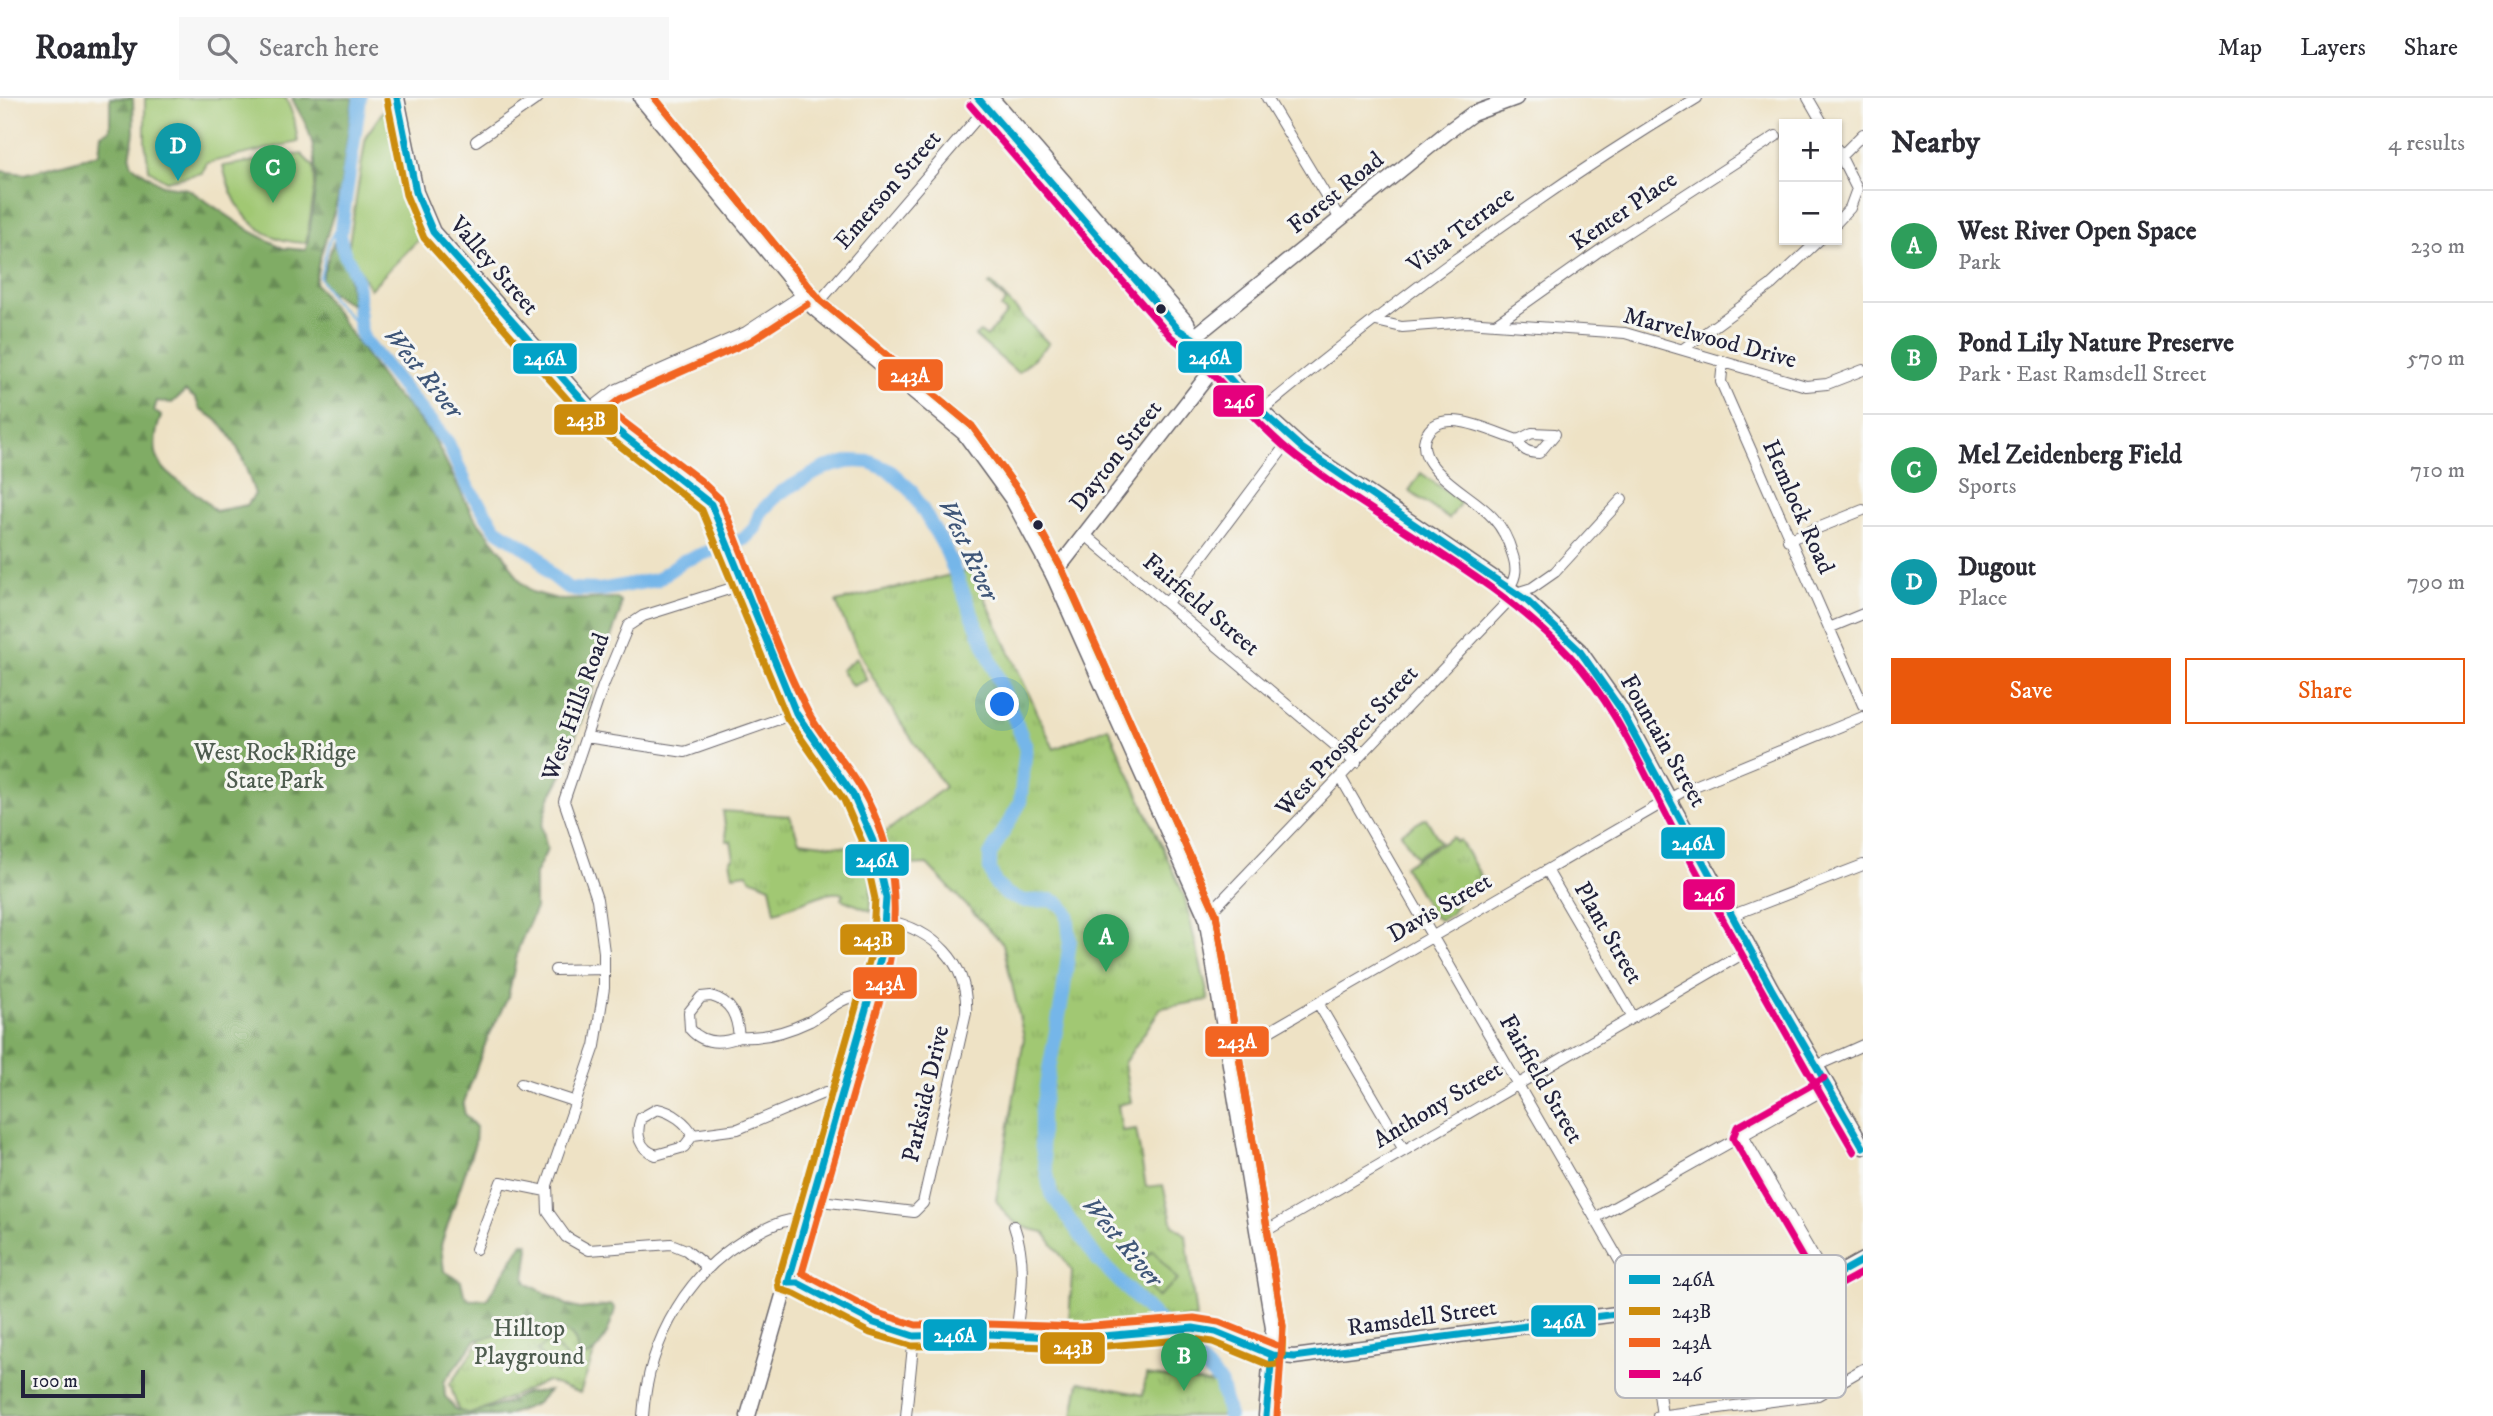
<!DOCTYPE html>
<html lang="en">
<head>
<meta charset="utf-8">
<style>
  :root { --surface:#fff; --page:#f7f7f7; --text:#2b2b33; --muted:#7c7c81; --line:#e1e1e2; --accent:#ea580c }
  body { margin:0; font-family:"IM FELL DW Pica",serif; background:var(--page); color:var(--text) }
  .controls { position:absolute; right:21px; top:21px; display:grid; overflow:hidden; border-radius:0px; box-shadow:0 2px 5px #0004 }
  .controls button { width:63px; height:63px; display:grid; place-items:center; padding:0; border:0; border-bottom:2px solid var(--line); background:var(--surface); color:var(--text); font:35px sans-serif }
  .scale { position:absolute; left:21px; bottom:18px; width:124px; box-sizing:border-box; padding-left:7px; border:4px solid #22223b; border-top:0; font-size:19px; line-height:24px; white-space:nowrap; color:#22223b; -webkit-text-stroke:5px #f6f6f2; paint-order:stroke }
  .you { position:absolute; left:1003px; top:607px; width:24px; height:24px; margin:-18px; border:5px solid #fff; border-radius:50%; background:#1a73e8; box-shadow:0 0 0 10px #1a73e833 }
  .badge { display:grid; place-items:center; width:46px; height:46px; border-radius:50%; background:var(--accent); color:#fff; font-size:23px; font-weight:700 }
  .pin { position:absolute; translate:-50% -58px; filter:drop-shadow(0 2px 4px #0008) }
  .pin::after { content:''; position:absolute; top:37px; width:24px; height:21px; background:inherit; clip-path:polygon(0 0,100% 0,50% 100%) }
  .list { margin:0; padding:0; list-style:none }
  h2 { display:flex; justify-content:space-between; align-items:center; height:91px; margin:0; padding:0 28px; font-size:30px }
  h2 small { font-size:23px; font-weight:400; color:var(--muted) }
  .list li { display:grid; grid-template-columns:46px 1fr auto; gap:21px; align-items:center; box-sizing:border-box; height:112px; padding:0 28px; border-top:2px solid var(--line) }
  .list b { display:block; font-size:26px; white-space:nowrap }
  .list p { margin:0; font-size:23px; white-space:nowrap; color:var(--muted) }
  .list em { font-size:23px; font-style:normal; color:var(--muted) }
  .actions { display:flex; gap:14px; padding:21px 28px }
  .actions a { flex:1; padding:16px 0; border:2px solid var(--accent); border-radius:0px; text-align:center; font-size:24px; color:var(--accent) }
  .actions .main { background:var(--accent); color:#fff }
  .icon { flex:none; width:38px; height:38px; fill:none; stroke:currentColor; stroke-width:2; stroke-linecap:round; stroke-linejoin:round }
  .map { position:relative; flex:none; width:1863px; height:1318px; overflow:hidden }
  header { display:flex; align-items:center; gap:42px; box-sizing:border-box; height:98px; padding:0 35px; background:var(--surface); border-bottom:2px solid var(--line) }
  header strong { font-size:33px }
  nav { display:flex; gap:38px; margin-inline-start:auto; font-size:24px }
  .search { width:490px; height:63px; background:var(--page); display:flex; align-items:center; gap:18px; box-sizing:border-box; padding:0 24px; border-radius:0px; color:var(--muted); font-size:26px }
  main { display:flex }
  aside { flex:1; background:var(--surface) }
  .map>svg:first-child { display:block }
  .grass { fill:url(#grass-tufts); stroke:#627557; stroke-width:2 }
  .forest { fill:url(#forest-firs); stroke:#516750; stroke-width:2; fill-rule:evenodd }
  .garden { fill:#a1c873; stroke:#627557; stroke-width:2 }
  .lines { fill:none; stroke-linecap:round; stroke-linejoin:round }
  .stream { stroke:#75b6e9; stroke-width:2.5 }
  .river { stroke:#75b6e9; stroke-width:14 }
  .street-casing { stroke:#69656b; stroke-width:12 }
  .secondary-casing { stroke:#69656b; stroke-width:17 }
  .primary-casing { stroke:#69656b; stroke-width:17 }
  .street { stroke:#fff; stroke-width:10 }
  .secondary { stroke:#fff; stroke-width:14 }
  .primary { stroke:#fff; stroke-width:14 }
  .bus-1-casing { stroke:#f6f6f2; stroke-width:12 }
  .bus-2-casing { stroke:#f6f6f2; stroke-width:12 }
  .bus-3-casing { stroke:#f6f6f2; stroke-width:12 }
  .bus-4-casing { stroke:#f6f6f2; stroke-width:12 }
  .bus-1 { stroke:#02a2c7; stroke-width:7 }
  .bus-2 { stroke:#cc8c0c; stroke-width:7 }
  .bus-3 { stroke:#f26522; stroke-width:7 }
  .bus-4 { stroke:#e5007d; stroke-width:7 }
  .bus-dot { fill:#22223b; stroke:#f6f6f2; stroke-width:2.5 }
  .labels { text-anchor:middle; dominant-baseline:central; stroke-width:6; stroke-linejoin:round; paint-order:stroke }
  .street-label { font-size:24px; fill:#22223b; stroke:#f6f6f2 }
  .park-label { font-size:24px; fill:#4e5c4f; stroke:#f6f6f2 }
  .water-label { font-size:26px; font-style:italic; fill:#3f5678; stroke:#f6f6f2 }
  .key { fill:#f6f6f2; stroke:#b6b6bb; stroke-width:2 }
  .key-label { font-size:19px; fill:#22223b }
  .line-badge { stroke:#f6f6f2; stroke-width:2.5 }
  .badge-label { font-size:19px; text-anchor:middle; font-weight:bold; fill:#fff }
</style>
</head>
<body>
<header>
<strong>Roamly</strong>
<div class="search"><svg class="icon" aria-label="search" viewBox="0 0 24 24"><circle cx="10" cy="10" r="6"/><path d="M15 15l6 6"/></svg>Search here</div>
<nav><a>Map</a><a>Layers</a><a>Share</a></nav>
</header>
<main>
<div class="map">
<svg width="1863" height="1318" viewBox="0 0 1863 1318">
  <defs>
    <pattern id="grass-tufts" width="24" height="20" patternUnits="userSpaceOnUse" patternTransform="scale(1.75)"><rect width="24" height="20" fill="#a1c873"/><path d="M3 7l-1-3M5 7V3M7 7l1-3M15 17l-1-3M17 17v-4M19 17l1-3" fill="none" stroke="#8aac64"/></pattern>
    <pattern id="forest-firs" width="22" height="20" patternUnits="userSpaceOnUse" patternTransform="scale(1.75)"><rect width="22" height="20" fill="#80ac65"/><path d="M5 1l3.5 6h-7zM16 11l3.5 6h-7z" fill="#688c54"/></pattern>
  </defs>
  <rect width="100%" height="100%" fill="#f6f6f2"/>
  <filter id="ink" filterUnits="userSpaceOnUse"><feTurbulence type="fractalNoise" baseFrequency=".0143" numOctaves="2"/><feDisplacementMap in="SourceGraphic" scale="14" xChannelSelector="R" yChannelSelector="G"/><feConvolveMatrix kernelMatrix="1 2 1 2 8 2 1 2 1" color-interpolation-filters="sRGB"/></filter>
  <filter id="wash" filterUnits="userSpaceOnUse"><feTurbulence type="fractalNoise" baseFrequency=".00686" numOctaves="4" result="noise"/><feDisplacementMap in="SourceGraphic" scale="28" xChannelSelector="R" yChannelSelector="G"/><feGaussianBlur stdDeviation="1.57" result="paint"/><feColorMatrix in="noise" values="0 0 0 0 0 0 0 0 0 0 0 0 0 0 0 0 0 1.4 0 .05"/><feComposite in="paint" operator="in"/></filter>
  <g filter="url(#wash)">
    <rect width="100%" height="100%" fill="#eee2c5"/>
    <path class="grass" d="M991 185 1049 246 1018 275 975 238 980 234 987 239 1007 215 1001 210 1006 203 989 187Z
      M972 472 1054 651 1108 629 1184 797 1209 902 1161 910 1124 965 1131 1004 1118 1007 1122 1033 1136 1031 1146 1089 1163 1087 1173 1127 1186 1137 1196 1220 1069 1226 1072 1173 1044 1134C1019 1130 1008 1123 996 1102L1024 940 1003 846 927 766 890 768 882 737 945 689C901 626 865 576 836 504Z
      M856 560 867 582 852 588 841 572Z
      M723 713 790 718 799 743 863 751 871 773V813L841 801 843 796C827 790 796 809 775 814L770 788 750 780 747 775 733 777 730 762 734 760 731 743H727Z
      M1453 739 1456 744 1460 742 1486 787 1459 803 1452 815 1440 822 1432 817 1404 768Z
      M514 1195 604 1227 580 1295 547 1283 467 1318H460L450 1286Z
      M1146 1277 1221 1287 1225 1303 1222 1318H1073L1079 1284 1143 1297Z"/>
    <path class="forest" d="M110 0H133L134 34 130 60 132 67 162 87 188 91 252 134 283 150 306 152C313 111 323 69 307 29 303 19 296 10 292 0H353L340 94 319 163 315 185 392 294 406 306 434 340 472 416 503 455 520 483 532 494 561 502 614 500 621 503 620 514 562 677 550 699 542 728 547 752 535 776V812L519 848 508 899 486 944 463 1007 465 1017 476 1029 475 1045 441 1147 444 1173 461 1183 464 1196 470 1202 487 1201 523 1145H528L529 1150 525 1181 528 1186 569 1208 580 1211 612 1207 615 1211C611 1227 603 1252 586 1259L578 1254C577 1249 576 1242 572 1238 557 1224 495 1237 476 1242L444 1284 445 1298 456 1312 470 1316 503 1306 526 1295 549 1293 536 1306 505 1318H0V73L25 76 99 56 101 36 110 32ZM185 293 196 301 200 312C234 326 244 365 255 396L247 407 215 413C185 377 139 380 161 318L154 313 157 303 172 305Z
      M333 145 348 174 352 207 327 192 321 181Z"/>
    <path class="garden" d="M145 0H286L294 20 298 44 207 65 202 75 166 83 149 72 145 44Z
      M388 6 413 118 422 138 370 191 348 152 366 38Z
      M301 56 314 69 315 89 306 145C257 144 233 113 223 68Z
      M1421 375 1461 404 1449 421 1409 393Z
      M1426 720 1440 744 1416 759 1401 735Z
      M1153 1153 1178 1182 1157 1199 1133 1170Z
      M550 1242 570 1264 557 1275 537 1253Z"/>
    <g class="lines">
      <path class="stream" d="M343 118 329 143 320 180 332 201 358 227"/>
      <path class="river" d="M360 0 340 138C341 156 352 165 356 180 361 202 355 222 364 242L448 345 467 388 496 431 538 458 549 475 569 491 600 492 656 482 683 463 744 441 755 430 760 415 778 396 824 370 851 363 870 364 890 373 911 392 945 450 1026 649 1020 705 990 757V771L995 785 1006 796 1025 803 1051 802 1060 806 1067 815 1070 842 1063 896 1041 1015V1045L1051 1096 1098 1162 1220 1284 1229 1318"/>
    </g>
  </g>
  <g filter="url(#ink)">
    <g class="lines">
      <defs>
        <path id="street" d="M1267 0 1340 121
          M1808 0 1823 26
          M476 43 538 0
          M1837 51 1857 91 1850 110 1837 124
          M1841 58 1863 36
          M814 210 990 5
          M1376 223 1402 229 1467 224 1625 235 1806 288 1827 286 1863 272
          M1497 225 1606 148 1776 38
          M1683 251 1771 187 1819 142
          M1723 263 1721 284 1863 607
          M590 311 615 292 746 234 802 197
          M1261 313C1399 199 1543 92 1697 0
          M1084 436 1356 665
          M1788 442 1863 412
          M1509 490C1517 478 1517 469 1512 455 1499 409 1467 404 1437 373 1429 364 1421 353 1425 340 1438 304 1494 335 1518 342L1532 335 1555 336 1539 355C1528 355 1522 352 1518 342
          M1167 505 1291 340
          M1829 530 1863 516
          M586 639 685 654 796 615
          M1341 680 1644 1205 1649 1221 1662 1318
          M1547 772 1633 919
          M1733 817 1863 767
          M1206 819 1516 495 1532 490 1555 474 1622 401
          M555 872 604 871
          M711 898C732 904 737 918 739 939 721 946 703 946 690 931L689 914 701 899Z
          M1318 905 1404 1052
          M739 939C764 941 787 934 810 923 830 912 846 893 870 899
          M1227 949 1256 941 1685 692 1863 619
          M1816 968 1863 947
          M521 986 576 1004
          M657 1011C672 1014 686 1024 693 1037L684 1049 656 1057C639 1051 635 1036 641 1020Z
          M693 1037 738 1031 826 994 842 995
          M1743 1038 1827 1182
          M812 1102 914 1114 923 1105 966 915C969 864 933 832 886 822
          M1597 1119 1829 989
          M1014 1128C1027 1164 1021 1199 1016 1236
          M1257 1138 1751 851
          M476 1151 501 1084 546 1093
          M708 1170 686 1152 671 1146 589 1152 566 1139 548 1114 547 1087 595 948 604 890V854L597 801 564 703 603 588 628 528 643 518 745 486
          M788 1185H798L874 1225 914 1238 987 1236 1081 1240 1193 1230 1216 1234 1272 1257
          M643 1318C648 1242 689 1168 759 1134 774 1126 789 1119 806 1123
          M906 1318 914 1238
          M1658 1318 1818 1297 1863 1271"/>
        <path id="secondary" d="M397 0 416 94 433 134 590 311 694 390 711 406 796 615 853 697 873 743 886 800 884 840 877 874 748 1318
          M978 0 1179 232 1193 240 1250 303 1303 351 1526 502 1579 552 1620 610 1771 890 1863 1049
          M991 0 1187 225 1193 240
          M1193 240 1450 32 1472 16 1516 0
          M1053 477 1216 267
          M1272 1257 1294 1259 1796 1192 1827 1182 1863 1162"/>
        <path id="primary" d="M641 0 814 210 964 335 1012 401 1053 477 1206 819 1273 1230 1266 1318"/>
      </defs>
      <use href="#street" class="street-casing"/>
      <use href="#secondary" class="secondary-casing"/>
      <use href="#primary" class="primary-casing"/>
      <use href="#street" class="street"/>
      <use href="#secondary" class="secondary"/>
      <use href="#primary" class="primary"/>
      <defs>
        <path id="bus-1" d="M397 0 416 94 433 134 590 311 711 406 796 615 853 697 873 743 886 800 882 855 788 1185H798L874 1225 914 1238 987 1236 1081 1240 1193 1230 1216 1234 1272 1257 1294 1259 1796 1192 1827 1182 1863 1162
          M978 0 1179 232 1193 240 1250 303 1303 351 1526 502 1579 552 1620 610 1771 890 1863 1049
          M1266 1318 1272 1257"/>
        <path id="bus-2" d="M387 2 406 97 424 140 583 319 702 412 787 620 844 702 863 746 875 801 872 853 778 1182 779 1191 795 1196 870 1235 912 1248 987 1247 1082 1250 1193 1241 1213 1244 1269 1267 1277 1266 1282 1258 1283 1228 1216 816 1062 472 1021 396 972 328 821 203 655 0"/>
        <path id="bus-3" d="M655 0 821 203 972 328 1021 396 1063 473 1216 816 1283 1228 1277 1318
          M808 206 751 243 620 301 607 311 700 382 720 401C749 469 772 542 805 608 819 638 846 663 862 692 896 752 901 811 887 877L802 1175 878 1215 916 1227 987 1226 1081 1229 1194 1220 1219 1224 1276 1247"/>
        <path id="bus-4" d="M970 7 1171 239C1217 273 1251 323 1297 359 1385 428 1492 475 1570 558 1618 609 1647 683 1681 745 1737 849 1795 952 1854 1054
          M1824 980 1737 1029 1733 1040 1820 1190 1830 1192 1863 1174"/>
      </defs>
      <use href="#bus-1" class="bus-1-casing"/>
      <use href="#bus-2" class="bus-2-casing"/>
      <use href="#bus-3" class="bus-3-casing"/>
      <use href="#bus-4" class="bus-4-casing"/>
      <use href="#bus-1" class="bus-1"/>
      <use href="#bus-2" class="bus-2"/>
      <use href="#bus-3" class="bus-3"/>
      <use href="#bus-4" class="bus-4"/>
    </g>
  </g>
  <g class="bus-dot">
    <circle cx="1161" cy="211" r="6"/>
    <circle cx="1038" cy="427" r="6"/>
  </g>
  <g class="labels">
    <g class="street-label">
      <text transform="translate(888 92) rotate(-49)">Emerson Street</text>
      <text transform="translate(1336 95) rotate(-39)">Forest Road</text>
      <text transform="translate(1624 113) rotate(-34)">Kenter Place</text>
      <text transform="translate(1461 132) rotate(-37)">Vista Terrace</text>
      <text transform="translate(494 168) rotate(49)">Valley Street</text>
      <text transform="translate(1710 240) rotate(15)">Marvelwood Drive</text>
      <text transform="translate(1116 358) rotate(-52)">Dayton Street</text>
      <text transform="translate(1798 409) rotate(66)">Hemlock Road</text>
      <text transform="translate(1201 507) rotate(40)">Fairfield Street</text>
      <text transform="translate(576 609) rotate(-70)">West Hills Road</text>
      <text transform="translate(1347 643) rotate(-47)">West Prospect Street</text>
      <text transform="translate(1663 643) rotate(60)">Fountain Street</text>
      <text transform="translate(1440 810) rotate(-30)">Davis Street</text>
      <text transform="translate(1608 835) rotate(60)">Plant Street</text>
      <text transform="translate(1541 981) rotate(60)">Fairfield Street</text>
      <text transform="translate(926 996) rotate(-77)">Parkside Drive</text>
      <text transform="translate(1438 1007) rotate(-31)">Anthony Street</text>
      <text transform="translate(1422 1220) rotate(-8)">Ramsdell Street</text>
    </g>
    <g class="park-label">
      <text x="275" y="655">West Rock Ridge<tspan x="275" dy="28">State Park</tspan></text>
      <text x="529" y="1231">Hilltop<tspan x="529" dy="28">Playground</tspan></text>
    </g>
    <g class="water-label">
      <text transform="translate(423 275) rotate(51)">West River</text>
      <text transform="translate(968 452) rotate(65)">West River</text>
      <text transform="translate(1122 1144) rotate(50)">West River</text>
    </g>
  </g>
  <rect x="1615" y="1157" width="231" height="143" rx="10" class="key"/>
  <rect x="1629" y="1177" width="31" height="9" fill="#02a2c7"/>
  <rect x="1629" y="1209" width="31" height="8" fill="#cc8c0c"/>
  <rect x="1629" y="1240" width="31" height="9" fill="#f26522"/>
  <rect x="1629" y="1272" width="31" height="8" fill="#e5007d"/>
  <g class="key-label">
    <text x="1672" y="1188">246A</text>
    <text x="1672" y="1220">243B</text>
    <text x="1672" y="1251">243A</text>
    <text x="1672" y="1283">246</text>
  </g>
  <g class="line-badge">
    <rect x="1177" y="242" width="66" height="34" rx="7" fill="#02a2c7"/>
    <rect x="512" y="244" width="66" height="33" rx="7" fill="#02a2c7"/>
    <rect x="877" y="260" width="67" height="34" rx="7" fill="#f26522"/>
    <rect x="1212" y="286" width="53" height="34" rx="7" fill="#e5007d"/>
    <rect x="553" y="305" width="66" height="33" rx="7" fill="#cc8c0c"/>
    <rect x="1660" y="728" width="66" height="34" rx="7" fill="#02a2c7"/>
    <rect x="844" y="745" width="66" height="34" rx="7" fill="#02a2c7"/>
    <rect x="1682" y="780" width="54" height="33" rx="7" fill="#e5007d"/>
    <rect x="839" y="825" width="67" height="33" rx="7" fill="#cc8c0c"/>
    <rect x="852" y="868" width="66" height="34" rx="7" fill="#f26522"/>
    <rect x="1204" y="927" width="66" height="33" rx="7" fill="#f26522"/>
    <rect x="1530" y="1206" width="67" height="34" rx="7" fill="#02a2c7"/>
    <rect x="922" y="1220" width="66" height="34" rx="7" fill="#02a2c7"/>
    <rect x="1039" y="1233" width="67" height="34" rx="7" fill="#cc8c0c"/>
  </g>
  <g class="badge-label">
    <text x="1210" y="266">246A</text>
    <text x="545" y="267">246A</text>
    <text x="910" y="284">243A</text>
    <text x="1239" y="310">246</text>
    <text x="586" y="328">243B</text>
    <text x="1693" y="752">246A</text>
    <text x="877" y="769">246A</text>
    <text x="1709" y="803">246</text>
    <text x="873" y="848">243B</text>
    <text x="885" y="892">243A</text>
    <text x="1237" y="950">243A</text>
    <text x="1564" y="1230">246A</text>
    <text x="955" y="1244">246A</text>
    <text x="1073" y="1256">243B</text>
  </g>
</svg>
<div class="controls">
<button>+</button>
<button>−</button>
</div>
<div class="scale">100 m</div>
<div class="you"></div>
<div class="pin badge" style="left:1106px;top:874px;background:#2e9e5b">A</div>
<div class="pin badge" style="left:1184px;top:1293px;background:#2e9e5b">B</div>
<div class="pin badge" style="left:273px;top:105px;background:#2e9e5b">C</div>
<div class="pin badge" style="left:178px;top:83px;background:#0f9aa8">D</div>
</div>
<aside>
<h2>Nearby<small>4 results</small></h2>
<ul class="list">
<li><span class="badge" style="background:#2e9e5b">A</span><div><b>West River Open Space</b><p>Park</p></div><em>230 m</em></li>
<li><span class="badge" style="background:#2e9e5b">B</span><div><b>Pond Lily Nature Preserve</b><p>Park · East Ramsdell Street</p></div><em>570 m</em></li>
<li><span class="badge" style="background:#2e9e5b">C</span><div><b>Mel Zeidenberg Field</b><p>Sports</p></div><em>710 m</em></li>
<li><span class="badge" style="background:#0f9aa8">D</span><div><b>Dugout</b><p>Place</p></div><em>790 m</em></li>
</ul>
<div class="actions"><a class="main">Save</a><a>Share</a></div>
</aside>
</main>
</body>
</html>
